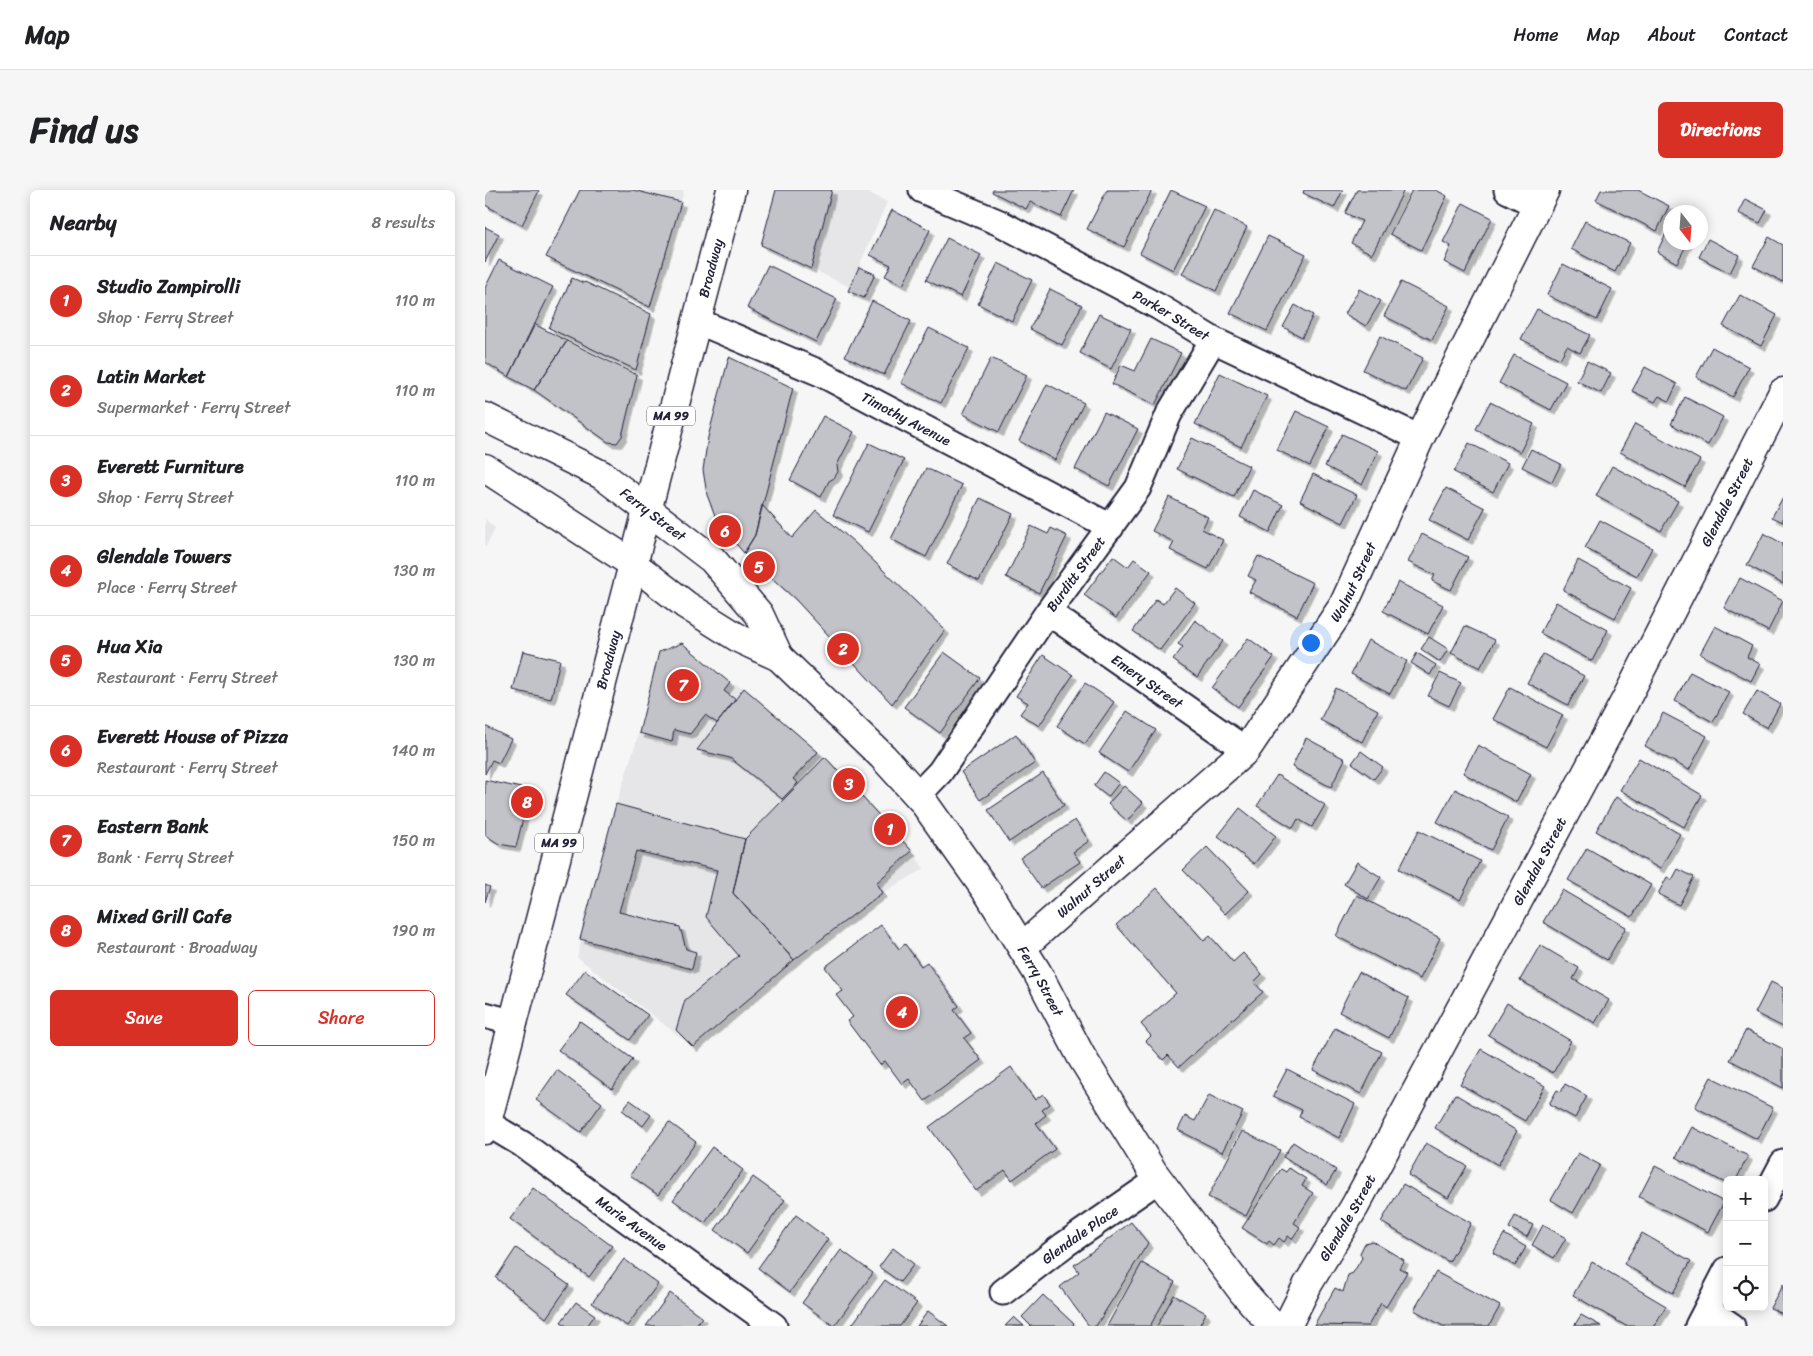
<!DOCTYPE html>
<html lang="en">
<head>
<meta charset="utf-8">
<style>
  :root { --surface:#fff; --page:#f6f6f6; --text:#202124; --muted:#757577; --line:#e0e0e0; --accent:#d93025 }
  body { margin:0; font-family:Sriracha,sans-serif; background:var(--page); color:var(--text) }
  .controls { position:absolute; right:15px; bottom:15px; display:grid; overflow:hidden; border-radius:8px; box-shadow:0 2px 12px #0003 }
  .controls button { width:45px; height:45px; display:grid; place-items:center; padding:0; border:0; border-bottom:1px solid var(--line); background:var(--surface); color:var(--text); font:25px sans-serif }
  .compass { position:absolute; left:1178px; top:15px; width:45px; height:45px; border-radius:50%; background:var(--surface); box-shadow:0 2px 12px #0003; rotate:163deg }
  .you { position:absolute; left:825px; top:452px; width:18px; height:18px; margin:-12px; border:4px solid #fff; border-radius:50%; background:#1a73e8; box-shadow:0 0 0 8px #1a73e833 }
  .badge { display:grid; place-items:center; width:32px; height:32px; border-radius:50%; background:var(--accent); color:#fff; font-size:16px; font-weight:700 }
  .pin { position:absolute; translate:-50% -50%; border:2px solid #fff; box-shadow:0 1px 5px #0006 }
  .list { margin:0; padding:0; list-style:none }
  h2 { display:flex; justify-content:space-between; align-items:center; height:65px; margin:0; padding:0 20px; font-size:21px }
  h2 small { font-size:16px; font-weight:400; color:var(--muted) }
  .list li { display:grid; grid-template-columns:32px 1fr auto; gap:15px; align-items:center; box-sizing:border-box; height:90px; padding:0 20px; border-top:1px solid var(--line) }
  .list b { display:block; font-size:19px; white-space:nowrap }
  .list p { margin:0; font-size:16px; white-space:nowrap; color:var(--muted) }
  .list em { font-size:16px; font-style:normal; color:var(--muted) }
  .actions { display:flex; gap:10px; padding:15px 20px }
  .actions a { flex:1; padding:11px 0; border:1px solid var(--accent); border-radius:8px; text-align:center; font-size:18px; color:var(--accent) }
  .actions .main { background:var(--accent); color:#fff }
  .icon { flex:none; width:28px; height:28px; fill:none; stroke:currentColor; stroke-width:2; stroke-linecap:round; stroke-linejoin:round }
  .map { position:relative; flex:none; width:1298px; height:1136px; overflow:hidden; border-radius:8px }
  header { display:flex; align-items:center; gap:30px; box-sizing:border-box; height:70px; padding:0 25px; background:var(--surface); border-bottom:1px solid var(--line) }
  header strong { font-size:24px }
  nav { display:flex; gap:28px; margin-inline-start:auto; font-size:18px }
  .intro { display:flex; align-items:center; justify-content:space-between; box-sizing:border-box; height:120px; padding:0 30px }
  h1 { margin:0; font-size:35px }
  .button { padding:12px 22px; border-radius:8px; background:var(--accent); color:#fff; font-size:18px; font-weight:700 }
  main { display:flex; gap:30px; padding:0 30px }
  aside { flex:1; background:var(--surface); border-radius:8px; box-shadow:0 2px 12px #0003 }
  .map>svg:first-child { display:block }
  .built { fill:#e6e6e9 }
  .building { fill:#c2c2c9; stroke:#22223b; filter:url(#shadow) }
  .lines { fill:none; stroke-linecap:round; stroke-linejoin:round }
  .minor-casing { stroke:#22223b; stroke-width:29 }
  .tertiary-casing { stroke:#22223b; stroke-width:31 }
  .secondary-casing { stroke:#22223b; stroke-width:31 }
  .primary-casing { stroke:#22223b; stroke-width:31 }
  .minor { stroke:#fff; stroke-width:25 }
  .tertiary { stroke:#fff; stroke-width:28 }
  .secondary { stroke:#fff; stroke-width:28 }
  .primary { stroke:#fff; stroke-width:28 }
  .labels { text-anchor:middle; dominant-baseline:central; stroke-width:4; stroke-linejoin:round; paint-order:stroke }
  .shield { fill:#fff; stroke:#646476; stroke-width:1 }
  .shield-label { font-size:12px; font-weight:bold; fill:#22223b }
  .street-label { font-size:14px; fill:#22223b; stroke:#fff }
</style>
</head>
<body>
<header>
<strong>Map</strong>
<nav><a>Home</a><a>Map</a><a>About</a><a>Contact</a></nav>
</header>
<div class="intro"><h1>Find us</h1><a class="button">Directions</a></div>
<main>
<aside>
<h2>Nearby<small>8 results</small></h2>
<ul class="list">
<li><span class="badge">1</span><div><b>Studio Zampirolli</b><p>Shop · Ferry Street</p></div><em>110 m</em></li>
<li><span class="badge">2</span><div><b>Latin Market</b><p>Supermarket · Ferry Street</p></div><em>110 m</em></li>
<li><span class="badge">3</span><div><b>Everett Furniture</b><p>Shop · Ferry Street</p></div><em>110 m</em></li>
<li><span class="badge">4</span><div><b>Glendale Towers</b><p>Place · Ferry Street</p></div><em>130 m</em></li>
<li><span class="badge">5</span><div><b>Hua Xia</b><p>Restaurant · Ferry Street</p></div><em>130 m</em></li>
<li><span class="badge">6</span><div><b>Everett House of Pizza</b><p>Restaurant · Ferry Street</p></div><em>140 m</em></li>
<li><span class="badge">7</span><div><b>Eastern Bank</b><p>Bank · Ferry Street</p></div><em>150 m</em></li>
<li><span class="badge">8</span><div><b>Mixed Grill Cafe</b><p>Restaurant · Broadway</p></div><em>190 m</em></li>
</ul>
<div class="actions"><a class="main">Save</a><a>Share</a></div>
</aside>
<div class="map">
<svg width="1298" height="1136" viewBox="0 0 1298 1136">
  <defs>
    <filter id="shadow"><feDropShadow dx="4.5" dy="4.5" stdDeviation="0" flood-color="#0004"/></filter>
  </defs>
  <rect width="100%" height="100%" fill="#f6f6f7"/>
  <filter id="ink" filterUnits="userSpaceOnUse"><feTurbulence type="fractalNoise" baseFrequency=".02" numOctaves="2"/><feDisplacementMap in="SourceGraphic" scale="10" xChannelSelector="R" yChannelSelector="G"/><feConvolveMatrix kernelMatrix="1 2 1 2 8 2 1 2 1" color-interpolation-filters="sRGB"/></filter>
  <g filter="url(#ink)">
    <path class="built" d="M148 0H199L196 12Z
      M291 0H379L402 12 365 97 276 55Z
      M0 329 10 338 0 358Z
      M197 453 245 493 259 498 340 567 427 661 439 679 397 703 309 770 208 857 92 767 128 624 154 543 174 462Z"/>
    <path class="building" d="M0 0H52L54 1 37 35 0 15Z
      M95 0H148L196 12 165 117 61 67Z
      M291 0H347L326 79 276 55Z
      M508 0H589L576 27 545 12 541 19 507 2Z
      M622 0H667L639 57 602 39Z
      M686 0 720 16 688 80 655 63Z
      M819 0H858L849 18 818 3Z
      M872 0H919L887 64 866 53 877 31 860 23Z
      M927 0H951L962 6 936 60 905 44Z
      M1116 0H1153L1184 16 1172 41 1111 10Z
      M1260 9 1282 20 1275 33 1253 23Z
      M978 13 1007 28 980 83 959 72 966 56 958 52Z
      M407 20 445 40 418 95 400 86 406 75 385 65Z
      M729 20 762 37 731 101 697 84Z
      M1100 31 1145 53 1130 82 1086 59Z
      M0 37 14 44 0 72Z
      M1182 41 1186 43V52H1203L1192 73 1172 62Z
      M783 46 821 64 782 141 745 123Z
      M1284 47 1298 55V92L1268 76Z
      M462 48 496 65 476 107 441 90Z
      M1223 49 1254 65 1245 83 1214 67Z
      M14 70 68 97 24 187 0 172V98Z
      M513 73 547 90 527 131 493 114Z
      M1078 74 1127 99 1112 130 1062 105Z
      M283 75 352 109 331 152 262 118Z
      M374 77 390 84 379 108 363 101Z
      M87 88 99 93 100 92 166 124 151 180 64 138Z
      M916 92 964 116 947 150 899 126Z
      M565 99 597 115 577 155 545 139Z
      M874 99 896 111 881 136 860 124Z
      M1255 105 1292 125 1276 156 1238 136Z
      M387 111 426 131 399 185 360 166Z
      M810 115 828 125 817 147 798 137Z
      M1052 119 1105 145 1095 163 1082 156 1075 169 1036 149Z
      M614 124 646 139 626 179 595 163Z
      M49 134 82 151 49 200 24 187Z
      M444 138 484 158 456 213 416 193Z
      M895 146 938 168 921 201 878 180Z
      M666 149 696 163 670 215 627 194 636 175 650 181Z
      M82 151 152 185 137 246 132 253 123 252 49 200Z
      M1227 157 1264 177 1248 207 1211 187Z
      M1029 165 1081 192 1066 220 1014 193Z
      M244 167 308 198 270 345 259 363 238 339 231 328 222 305 218 280 223 247Z
      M506 168 542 185 514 242 478 224Z
      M1102 171 1126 183 1116 203 1092 191Z
      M1160 177 1192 194 1184 211 1174 206 1170 212 1147 201Z
      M735 183 782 206 756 257 710 234Z
      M562 194 599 213 570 270 534 251Z
      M1200 207 1238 227 1223 255 1186 234Z
      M1005 212 1049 234 1035 262 991 239Z
      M811 221 844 237 825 276 792 260Z
      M619 222 653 239 624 296 590 279Z
      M338 226 369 242 352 275 353 282 349 288 344 291 336 307 305 290Z
      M1150 234 1215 270 1200 297 1135 262Z
      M857 244 893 261 877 295 840 276Z
      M707 248 764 276 749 307 692 279Z
      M384 253 419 270 383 342 348 325Z
      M984 253 1023 273 1008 302 969 282Z
      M1046 259 1076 274 1067 292 1037 277Z
      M1127 276 1193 311 1176 341 1111 306Z
      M441 278 477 295 441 367 406 349Z
      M828 284 872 305 858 333 815 311Z
      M961 298 1000 318 983 350 944 330Z
      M768 300 798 315 785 342 755 327Z
      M684 307 723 327 717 339 738 350 723 379 685 360 689 352 667 341Z
      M1298 307V332L1287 327Z
      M495 308 528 324 494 391 462 374Z
      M277 315 307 348 331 320 369 352 460 440 407 514 310 409 259 363 270 345Z
      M1115 330 1167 358 1152 386 1100 358Z
      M546 336 563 344 566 338 582 346 554 403 521 387Z
      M1279 343 1298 354V394L1262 375Z
      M937 344 983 367 966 400 947 391 950 385 923 372Z
      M628 366 643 377 649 369 666 381 631 428 599 405Z
      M773 366 828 393 812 426 764 402 771 390 763 386Z
      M1093 370 1146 398 1130 428 1078 400Z
      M1255 388 1298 411 1283 441 1239 418Z
      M913 392 958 415 943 444 898 421Z
      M690 398 710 413 675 460 648 441 671 409 678 414Z
      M1071 412 1123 440 1107 471 1055 443Z
      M710 430 738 451 712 487 688 470 698 457 693 454Z
      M980 436 1010 450 995 478 966 463Z
      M1230 436 1267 456 1262 467 1275 474 1266 491 1215 464Z
      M944 447 963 459 955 472 936 459Z
      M763 448 789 467 753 517 727 498Z
      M883 450 922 471 905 504 866 484Z
      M197 453 245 493 239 501 251 510 232 533 220 525 205 544 189 540 187 552 154 543 174 462Z
      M38 461 75 470 66 509 28 500Z
      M459 462 495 488 455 543 419 517Z
      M932 463 951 475 945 485 926 473Z
      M1058 464 1099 486 1083 515 1042 493Z
      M558 465 588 485 554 536 535 524 543 513 531 506Z
      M1205 482 1244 502 1228 532 1190 511Z
      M955 483 976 493 964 516 943 506Z
      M600 493 629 512 600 554 572 536Z
      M1025 497 1078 525 1061 557 1008 529Z
      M259 498 333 562 308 589 313 593 297 609 245 568 212 560Z
      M851 498 893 520 877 552 835 530Z
      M1272 501 1295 514 1282 538 1258 524Z
      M642 521 671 540 643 582 614 563Z
      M1178 523 1222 546 1204 580 1160 556Z
      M0 536 26 549 14 573 7 570 0 584Z
      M531 544 550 573 495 610 476 582Z
      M821 548 860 569 846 597 807 577Z
      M993 555 1046 584 1031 612 978 583Z
      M876 561 898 577 889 589 867 573Z
      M340 567 427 661 391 693 397 703 309 770 248 703 260 649Z
      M1154 568 1217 605 1199 637 1135 600Z
      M619 582 634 593 623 607 609 596Z
      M558 583 579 615 524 652 503 620Z
      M792 585 840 615 827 637 813 629 808 638 772 616Z
      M0 590 45 600 31 657 14 654 0 645Z
      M639 596 658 613 642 631 623 614Z
      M970 599 1023 627 1006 660 952 632Z
      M1131 607 1195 644 1175 679 1111 641Z
      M131 614 260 649 248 703 309 770 208 857 191 840 200 810 254 766 221 727 232 680 151 661 134 722 195 737 201 759 211 762 207 779 95 749Z
      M755 618 791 646 769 674 733 646Z
      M590 630 604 651 588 662 595 672 556 698 535 668Z
      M934 640 995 671 975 710 914 679Z
      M722 657 764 701 740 724 698 680Z
      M1102 658 1166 695 1147 727 1083 690Z
      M872 672 896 687 883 709 859 694Z
      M1193 679 1209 687 1194 715 1173 704 1182 687 1187 690Z
      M0 695 5 697 0 712Z
      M672 698 719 751 725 746 748 772 758 763 777 784 769 792 778 802 694 877 683 865 678 870 661 851 666 846 656 834 691 803 631 735Z
      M1077 700 1141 737 1122 770 1058 732Z
      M872 705 955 748 935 789 851 746Z
      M396 735 414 759 420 754 436 776 442 772 444 775 474 816 469 820 486 843 479 848 496 870 440 911 424 889 417 894 400 871 395 875 362 831 368 827 351 805 358 801 340 777Z
      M1055 755 1094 778 1088 789 1124 810 1110 833 1035 790Z
      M100 780 163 825 145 850 81 805Z
      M874 782 924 808 904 848 854 822Z
      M1286 792 1298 798V837L1270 823Z
      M1022 813 1086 851 1068 883 1003 845Z
      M95 831 148 869 127 899 73 860Z
      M850 838 897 862 876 904 828 880Z
      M1261 840 1298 859V898L1245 870Z
      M996 859 1060 896 1040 931 975 894Z
      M526 877 550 910 558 904 565 914 557 920 561 925 551 933 570 959 527 990 520 980 491 1001 444 937Z
      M802 879 870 914 854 948 814 927 817 920 788 906Z
      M72 880 117 913 96 942 51 910Z
      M1226 887 1288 918 1272 949 1210 917Z
      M1080 894 1102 906 1090 928 1064 914 1072 900 1076 902Z
      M970 904 1032 941 1013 975 950 938Z
      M724 905 758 922 737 962 693 940 700 926 710 931Z
      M145 910 166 925 158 936 137 920Z
      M184 932 211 952 173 1005 145 985Z
      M1207 937 1263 966 1251 990H1242V994L1191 967Z
      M757 941 795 960 761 1026 723 1007Z
      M808 952 851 980 842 995 798 967Z
      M941 953 982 976 963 1008 923 985Z
      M227 957 258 980 220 1033 188 1010Z
      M1093 963 1115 975 1088 1023 1066 1010Z
      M1170 976 1239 1012 1223 1042 1154 1007Z
      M804 978 821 989 817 996 828 1003 809 1033 815 1037 807 1049 803 1046 799 1052 794 1048 789 1055 784 1051 782 1054 757 1038 796 979 801 982Z
      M268 987 300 1010 262 1063 230 1040Z
      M918 994 986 1033 964 1072 896 1032Z
      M48 998 127 1056 104 1087 25 1029Z
      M311 1025 343 1049 305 1102 273 1078Z
      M1030 1026 1048 1035 1042 1047 1024 1038Z
      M646 1032 663 1053 611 1136H604L575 1097 594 1082 589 1075Z
      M1058 1035 1081 1048 1069 1068 1047 1055Z
      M1157 1043 1206 1071 1188 1103 1139 1074Z
      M1019 1044 1041 1057 1030 1076 1008 1063Z
      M887 1051 919 1070 914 1078 922 1082 901 1117 896 1113 883 1136 829 1135 850 1098 858 1102 863 1085 868 1083 877 1068 875 1063 880 1053Z
      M31 1058 84 1095 61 1128 11 1088Z
      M408 1058 429 1074 415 1092 394 1077Z
      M356 1060 388 1083 349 1136 317 1113Z
      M139 1069 173 1094 142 1136 107 1113Z
      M1107 1072 1181 1116 1169 1136H1141L1088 1105Z
      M657 1073 690 1092 665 1136H622Z
      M951 1082 1015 1116 1004 1136H958L929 1120Z
      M400 1090 432 1113 415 1136H366Z
      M1298 1094V1124L1285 1118Z
      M185 1103 217 1127 210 1136H161Z
      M558 1105 589 1134 587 1136H546L537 1127Z
      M689 1105 721 1123 714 1136H672Z
      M91 1112 110 1125 102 1136H82L76 1132Z
      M443 1121 463 1136H432Z
      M1096 1125 1116 1136H1089Z
      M529 1127 539 1136H520Z"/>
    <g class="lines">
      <defs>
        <g id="minor">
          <path id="s1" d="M437 0 515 33 674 117 728 150 935 248"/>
          <path d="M1022 0 1052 15"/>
          <path id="s2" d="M212 131 335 183 626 337"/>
          <path id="s3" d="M563 422 761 560"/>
          <path id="s4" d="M433 605 455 582 563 422 653 298 684 224 728 150"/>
          <path d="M0 825 29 833"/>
          <path id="s5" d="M2 933 37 954 289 1136"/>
          <path d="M1279 1009 1298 973"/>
          <path id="s6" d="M518 1102 579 1055 673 990"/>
          <path d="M1222 1119 1247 1136"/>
          <path d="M1213 1136 1242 1080"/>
        </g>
        <g id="tertiary">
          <path id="s7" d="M537 757 761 560 858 416 935 248 1060 0"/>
          <path id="s8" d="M802 1136 823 1094 870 1016 1140 511 1298 202"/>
        </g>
        <g id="secondary">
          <path id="s9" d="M0 227 117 285 227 369 274 424 294 467"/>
          <path id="s10" d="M0 278 148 374 201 415 255 449 294 467 398 567 437 610 505 706 552 782 596 866 668 982 758 1102 788 1136"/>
        </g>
        <g id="primary">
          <path id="s11" d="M0 940 246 0"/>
        </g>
      </defs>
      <use href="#minor" class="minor-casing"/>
      <use href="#tertiary" class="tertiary-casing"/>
      <use href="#secondary" class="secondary-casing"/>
      <use href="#primary" class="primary-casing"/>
      <use href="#minor" class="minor"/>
      <use href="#tertiary" class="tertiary"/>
      <use href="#secondary" class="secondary"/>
      <use href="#primary" class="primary"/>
    </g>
  </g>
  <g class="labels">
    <g class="shield">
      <rect x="162" y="216.5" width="48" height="19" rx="4"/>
      <rect x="50" y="643.5" width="48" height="19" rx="4"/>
    </g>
    <g class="shield-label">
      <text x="186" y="226">MA 99</text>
      <text x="74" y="653">MA 99</text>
    </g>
    <g class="street-label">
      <text stroke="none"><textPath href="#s11" startOffset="891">Broadway</textPath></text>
      <text stroke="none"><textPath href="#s1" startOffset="279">Parker Street</textPath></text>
      <text stroke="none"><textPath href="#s2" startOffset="231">Timothy Avenue</textPath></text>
      <text stroke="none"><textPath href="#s8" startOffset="934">Glendale Street</textPath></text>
      <text stroke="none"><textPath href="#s9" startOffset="195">Ferry Street</textPath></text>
      <text stroke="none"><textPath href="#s4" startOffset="272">Burditt Street</textPath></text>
      <text stroke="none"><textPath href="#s7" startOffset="498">Walnut Street</textPath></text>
      <text stroke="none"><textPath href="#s11" startOffset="486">Broadway</textPath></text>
      <text stroke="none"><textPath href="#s3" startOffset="121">Emery Street</textPath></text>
      <text stroke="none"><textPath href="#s8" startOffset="529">Glendale Street</textPath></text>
      <text stroke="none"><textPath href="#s7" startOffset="92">Walnut Street</textPath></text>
      <text stroke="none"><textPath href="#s10" startOffset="769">Ferry Street</textPath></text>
      <text stroke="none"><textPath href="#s8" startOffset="124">Glendale Street</textPath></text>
      <text stroke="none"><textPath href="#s5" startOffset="176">Marie Avenue</textPath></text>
      <text stroke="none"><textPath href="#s6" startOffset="96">Glendale Place</textPath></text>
    </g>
  </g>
</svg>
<div class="controls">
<button>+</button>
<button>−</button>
<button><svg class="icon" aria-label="locate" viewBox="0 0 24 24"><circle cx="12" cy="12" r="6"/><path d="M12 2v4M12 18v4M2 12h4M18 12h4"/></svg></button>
</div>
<svg class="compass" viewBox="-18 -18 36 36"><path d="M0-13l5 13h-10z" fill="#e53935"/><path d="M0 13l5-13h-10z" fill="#757577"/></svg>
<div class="you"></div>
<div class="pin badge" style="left:405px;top:639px">1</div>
<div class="pin badge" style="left:358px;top:459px">2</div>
<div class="pin badge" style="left:364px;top:594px">3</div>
<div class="pin badge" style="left:417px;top:822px">4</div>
<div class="pin badge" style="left:274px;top:377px">5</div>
<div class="pin badge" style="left:240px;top:341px">6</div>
<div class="pin badge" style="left:198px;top:495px">7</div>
<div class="pin badge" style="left:42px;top:612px">8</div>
</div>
</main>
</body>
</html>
